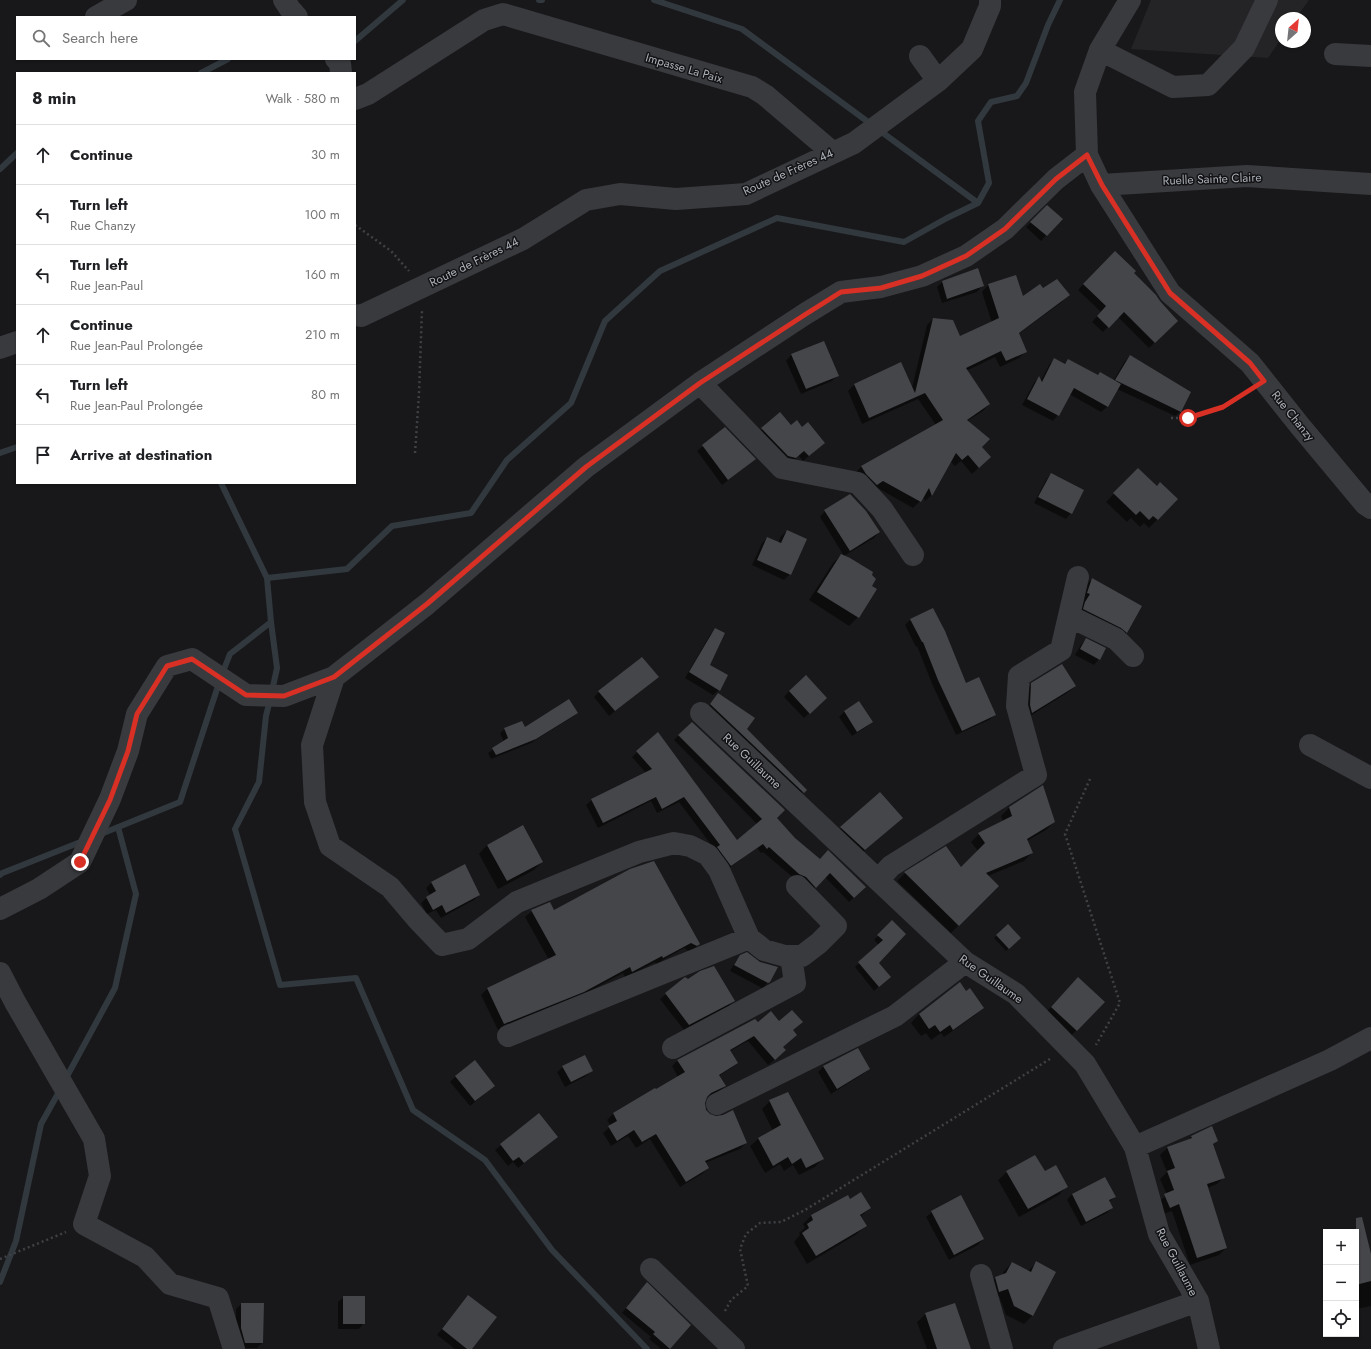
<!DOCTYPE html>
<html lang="en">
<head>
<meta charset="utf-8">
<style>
  :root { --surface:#fff; --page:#f6f6f6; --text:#202124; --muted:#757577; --line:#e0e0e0 }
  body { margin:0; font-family:Jost,sans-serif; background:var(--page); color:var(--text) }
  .controls { position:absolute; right:12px; bottom:12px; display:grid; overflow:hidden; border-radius:0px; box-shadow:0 1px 3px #0004 }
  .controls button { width:36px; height:36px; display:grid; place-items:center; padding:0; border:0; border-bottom:1px solid var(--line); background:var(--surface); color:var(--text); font:20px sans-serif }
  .compass { position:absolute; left:1275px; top:12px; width:36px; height:36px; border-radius:50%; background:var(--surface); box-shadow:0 1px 3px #0004; rotate:27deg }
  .stop { position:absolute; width:12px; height:12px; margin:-9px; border:3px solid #d93025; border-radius:50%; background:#fff }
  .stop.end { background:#d93025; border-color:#fff; box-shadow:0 1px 4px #0008 }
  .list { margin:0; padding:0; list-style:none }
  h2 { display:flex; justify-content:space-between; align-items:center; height:52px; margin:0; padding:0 16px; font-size:17px }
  h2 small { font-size:13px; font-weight:400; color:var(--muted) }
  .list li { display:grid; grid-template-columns:26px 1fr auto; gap:12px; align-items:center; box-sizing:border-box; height:60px; padding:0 16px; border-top:1px solid var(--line) }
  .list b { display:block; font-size:15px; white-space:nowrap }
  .list p { margin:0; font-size:13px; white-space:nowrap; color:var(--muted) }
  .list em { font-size:13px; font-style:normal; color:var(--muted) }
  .icon { flex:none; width:22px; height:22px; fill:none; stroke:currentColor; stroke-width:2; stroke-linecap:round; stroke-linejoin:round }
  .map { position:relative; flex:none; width:1371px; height:1349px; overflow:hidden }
  .search { position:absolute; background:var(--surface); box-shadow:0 1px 3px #0004; left:16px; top:16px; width:340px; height:44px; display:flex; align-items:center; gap:10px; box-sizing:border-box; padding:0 14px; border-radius:0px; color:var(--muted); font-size:15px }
  .panel { position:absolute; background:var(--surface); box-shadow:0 1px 3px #0004; left:16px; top:72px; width:340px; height:412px; border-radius:0px }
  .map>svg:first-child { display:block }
  .built { fill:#242427 }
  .shadow { fill:#0007 }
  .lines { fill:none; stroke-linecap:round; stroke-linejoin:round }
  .stream { stroke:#31393f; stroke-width:6 }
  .building { fill:#45464a }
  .path { stroke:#3f4145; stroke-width:2.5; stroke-dasharray:2 3; stroke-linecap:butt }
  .minor { stroke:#393a3e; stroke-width:22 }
  .route { stroke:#d93025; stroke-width:5 }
  .labels { text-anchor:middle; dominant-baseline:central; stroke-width:3; stroke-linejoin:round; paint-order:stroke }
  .street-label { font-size:12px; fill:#acb0b8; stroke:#131315 }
</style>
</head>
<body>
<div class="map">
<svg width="1371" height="1349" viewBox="0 0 1371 1349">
  <rect width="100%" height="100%" fill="#18181a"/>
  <path class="built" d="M1151 0H1309L1296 18H1281V39L1268 58 1131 49Z"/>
  <path class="shadow" d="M1047 207 1061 219 1041 241 1026 227Z
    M1115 252 1133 273 1177 321 1149 348 1118 317 1103 332 1092 322 1101 312 1078 290Z
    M977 269 982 286 977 292 942 303 937 287 942 282Z
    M988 285 1023 298 1043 290 1068 295 1062 302 1018 334 1026 351 1019 358 1000 367 995 357 966 371 989 404 983 411 967 421 981 447 990 457 972 474 961 461 955 466 950 461 932 495 925 501 923 496 920 501 913 508 876 487 855 473 862 466 936 425 918 399 862 424 848 391 854 385 901 364 912 388 927 325 933 319 959 338 992 323 982 292Z
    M823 342 838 375 832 381 801 394 786 361 791 355Z
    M1130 356 1181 411 1175 416 1117 389 1107 407 1101 412 1069 394 1058 415 1053 421 1022 405 1034 383 1038 378 1040 382 1049 365 1054 359 1064 364 1068 360 1098 376 1113 381 1125 361Z
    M780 413 791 426 818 448 803 461 799 456 790 463 756 434Z
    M725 429 755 459 722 485 697 451Z
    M1138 469 1157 487 1177 499 1149 528 1144 523 1140 527 1131 518 1127 522 1106 502Z
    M1051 474 1071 513 1066 519 1034 503 1046 480Z
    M825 511 879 532 874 538 844 556 820 517Z
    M787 531 790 574 784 580 752 565 762 543 767 538 778 543 781 536Z
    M841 555 871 586 876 589 858 617 849 626 809 600 833 563Z
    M1092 579 1127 632 1122 637 1079 614 1080 608 1085 599 1083 598 1087 584Z
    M910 620 965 684 995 715 989 720 956 735 933 686 917 646 916 647 905 625Z
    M715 629 709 665 719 690 713 695 685 678 710 635Z
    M1086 639 1099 659 1094 665 1075 655 1081 645Z
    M657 677 609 716 594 697 599 692Z
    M1032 684 1075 686 1070 691 1027 718 1026 690Z
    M789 691 820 703 804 718 784 697Z
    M718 694 746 729 805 790 798 797 706 710Z
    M859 703 871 722 866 727 852 736 839 717 844 712Z
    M577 713 572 717 531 743 491 759 488 753 504 742 500 733 505 729H524Z
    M657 734 737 842 757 824 674 740 679 735 776 818 795 838 820 860 865 887 849 902 825 877 810 892 763 852 761 853 757 848 725 871 715 850 679 802 657 813 651 801 598 828 586 805 592 800 646 773 632 757Z
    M1043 786 1054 822 1046 830 1027 841 1032 853 1024 861 988 876 998 886 951 933 897 881 905 873 945 848 961 868 978 851 971 842 979 834 1003 821 1001 816 1009 808Z
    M880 793 893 826 856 858 832 836Z
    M523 826 542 862 534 870 498 889 479 854 487 845Z
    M432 882 479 895 474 900 441 918 436 910 427 914 421 903 430 895 426 888Z
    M532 911H554L699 944 692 951 690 952 684 948 656 964 655 962 625 978 623 973 577 998 498 1030 481 995 487 989 549 960 525 917Z
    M892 922 878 963 885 981 874 991 855 967 879 945 874 940Z
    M1008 925 1020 938 1006 951 994 938Z
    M740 956 769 981 764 987 762 988 730 971 735 962Z
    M1079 978 1103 1002 1071 1036 1046 1012Z
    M685 979 687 981 734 1000 729 1006 684 1030 660 999Z
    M966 992 983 1008 974 1016 944 1037 941 1033 931 1040 926 1033 921 1036 911 1023 919 1014Z
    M779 1022 792 1031 782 1047 779 1056 768 1065 748 1041 730 1051 737 1063 731 1068 719 1076 725 1086 719 1091 705 1098V1110L710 1115 746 1143 740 1149 705 1163 708 1168 702 1174 680 1187 650 1139 636 1148 628 1136 611 1146 603 1133 611 1126 607 1120 613 1114 655 1089 656 1091 678 1077 672 1066 678 1060 758 1024Z
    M857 1050 869 1069 863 1074 831 1094 818 1072 823 1067Z
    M563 1067 592 1071 586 1076 565 1087 557 1072Z
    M456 1076 488 1091 470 1106 450 1082Z
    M770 1101 822 1159 815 1167 799 1175 793 1165 784 1171 780 1164 765 1173 750 1146 758 1139 773 1131 762 1109Z
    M539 1115 551 1142 518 1168 513 1162 508 1166 495 1150Z
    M1191 1137 1217 1141 1212 1146 1224 1177 1217 1184 1207 1188 1226 1248 1219 1255 1190 1265 1172 1211 1163 1214 1158 1202 1167 1195 1160 1179 1167 1172 1160 1155 1167 1148 1187 1141Z
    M1035 1156 1044 1173 1067 1186 1059 1195 1019 1217 998 1180 1007 1172Z
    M1072 1194 1115 1197 1109 1202 1112 1208 1107 1213 1081 1226 1067 1200Z
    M847 1196 849 1200 870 1208 860 1217 865 1226 857 1234 807 1264 794 1242 800 1235 799 1233 805 1228 803 1224 811 1216Z
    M932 1212 983 1239 978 1245 949 1260 926 1217Z
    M1356 1248 1371 1259V1306L1357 1309Z
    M1037 1262 1055 1272 1032 1316 1024 1324 1006 1315 999 1296 991 1299 987 1286 995 1278 1002 1276 1004 1271 1012 1263 1028 1271Z
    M1326 1267V1278L1324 1269Z
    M643 1288 689 1325 669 1349H661L649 1339 651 1337 622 1313Z
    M468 1296 471 1349H455L437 1335Z
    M344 1297 364 1323 359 1329H338V1302Z
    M241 1304 262 1343 257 1348H240L236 1334V1309Z
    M926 1314 970 1349H927L917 1322Z"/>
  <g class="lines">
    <path class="stream" d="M539 0H542
      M654 0 742 29 978 203
      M355 41 403 0
      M201 73 228 59
      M0 169 17 153
      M0 453 17 447
      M221 483 267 578 271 622 277 668 272 691
      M267 578 347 569 392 526 471 513 507 460 571 403 605 321 660 271 777 218 904 242 947 218 978 203 989 183 978 121 991 102 1017 96 1026 83 1048 25 1060 0
      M222 674 230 654 271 622
      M270 700 266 716 259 782 235 829 280 985 356 978 413 1110 485 1160 552 1250 647 1349
      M101 834 180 802 219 683
      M0 875V874L83 841
      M65 1080 115 988 136 894 118 827
      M0 1282 16 1241 41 1124 60 1090"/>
  </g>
  <path class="building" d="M1047 205 1063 219 1047 236 1030 222Z
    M1115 251 1136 271 1134 273 1156 295 1160 301 1178 321 1155 343 1124 312 1109 328 1097 316 1106 306 1083 284Z
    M978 268 984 286 947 299 942 281Z
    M1016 275 1023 296 1040 284 1043 288 1057 279 1070 295 1019 333 1027 352 1006 361 1001 351 966 368 990 404 967 420 990 439 982 447 991 457 979 468 968 455 962 460 956 453 932 496 929 488 921 502 883 481 877 485 866 474 861 466 943 420 925 393 869 418 854 384 901 362 915 393 933 318 953 320 960 336 999 318 988 284Z
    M824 341 839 376 806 389 791 354Z
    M1130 355 1191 392 1181 412 1115 380Z
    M1054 358 1065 364 1068 359 1098 375 1100 372 1121 384 1108 407 1074 388 1059 416 1027 399 1039 376 1042 382Z
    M780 412 791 425 797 420 802 427 808 422 825 443 809 456 804 451 796 458 788 456 761 428Z
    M725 427 756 459 728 480 702 445Z
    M1138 468 1157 486 1160 482 1178 499 1158 520 1153 516 1149 520 1140 511 1136 515 1113 493Z
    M1051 473 1084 490 1072 514 1038 497Z
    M850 494 866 511 880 532 850 551 824 510Z
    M787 530 807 539 791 575 757 560 767 537 781 543Z
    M841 554 850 558 873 572 872 575 876 579 872 586 877 589 859 618 817 592Z
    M1092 578 1142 606 1127 633 1121 628 1083 609 1085 602 1090 594 1087 593Z
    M933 608 945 631 966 683 979 677 996 715 962 731 938 680 923 642H922L910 619Z
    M715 628 725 633 710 665 728 675 720 691 689 672Z
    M1086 638 1106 648 1100 660 1080 649Z
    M642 657 659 677 615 711 598 691Z
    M1062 664 1076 686 1032 713 1030 705 1031 683Z
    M806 675 827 698 810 714 789 691Z
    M718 693 755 718 747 729 807 790 804 793 710 704Z
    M569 699 578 713 536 739 496 755 492 748 508 738 504 728 522 721 525 727Z
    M859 701 873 722 857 732 844 711Z
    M692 722 785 810 777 818 795 838 820 859 828 850 866 887 854 898 830 873 816 888 806 877 799 874 769 847 767 849 763 844 731 866 717 847 720 845 684 797 662 809 656 797 603 823 591 799 652 769 636 751 658 732 737 840 762 819 678 735Z
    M1043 785 1055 822 1027 839 1033 853 986 873 999 886 959 926 904 872 946 846 961 867 985 843 978 833 1012 816 1009 807Z
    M880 792 903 818 865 850 840 827Z
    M523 825 543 862 507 881 487 845Z
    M654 861 700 944 697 946 691 943 663 958 662 956 632 972 630 967 584 992 504 1024 487 988 556 955 531 910 550 902 554 910 630 869Z
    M465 864 480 895 446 913 442 905 433 910 426 897 436 891 431 882Z
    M892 920 906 934 879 963 891 977 879 987 858 962 883 940 877 935Z
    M1008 924 1021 938 1009 949 996 935Z
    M747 952 760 962 778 967 770 982 768 983 734 965 740 955Z
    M714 966 735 1001 689 1025 665 993 685 977 688 979 700 971Z
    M1078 977 1105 1002 1077 1031 1051 1007Z
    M960 982 966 991 970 988 984 1008 953 1030 950 1025 940 1032 935 1025 929 1029 919 1014Z
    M792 1010 803 1022 793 1030 797 1035 783 1047 786 1050 775 1060 754 1036 730 1050 738 1063 719 1075 726 1086 711 1093 707 1097 705 1103 706 1110 710 1114 716 1116 723 1115 733 1110 747 1143 705 1161 709 1168 686 1182 656 1134 642 1142 634 1130 617 1141 608 1126 617 1121 613 1113 655 1088 656 1089 685 1072 677 1060 755 1019 758 1022 771 1011 779 1021Z
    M858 1048 870 1069 837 1089 823 1066Z
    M585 1055 593 1071 571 1082 562 1066Z
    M475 1060 495 1086 475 1101 455 1076Z
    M788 1092 824 1159 806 1168 801 1158 792 1164 788 1157 773 1166 758 1138 781 1125 769 1100Z
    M539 1113 558 1137 524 1163 519 1157 513 1161 500 1144Z
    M1212 1126 1218 1141 1213 1144 1225 1178 1207 1184 1227 1248 1197 1258 1179 1204 1170 1208 1164 1194 1174 1190 1167 1171 1175 1168 1167 1147 1192 1138 1191 1136Z
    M1035 1155 1045 1171 1056 1165 1068 1187 1028 1209 1006 1171Z
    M1105 1177 1116 1197 1109 1200 1113 1208 1086 1222 1072 1194Z
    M861 1192 871 1208 860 1215 867 1226 816 1256 802 1233 809 1228 807 1224 813 1220 811 1215 848 1195 850 1199Z
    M961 1195 984 1239 954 1255 931 1211Z
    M1362 1217 1371 1254V1281L1356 1285V1218Z
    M1036 1261 1056 1272 1033 1316 1014 1306 1008 1289 999 1292 995 1277 1006 1273 1012 1262 1031 1272Z
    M647 1282 691 1325 670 1349 653 1334 655 1332 626 1308Z
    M468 1295 497 1317 472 1349H467L442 1329Z
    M343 1296H365V1324H343Z
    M241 1303H264L263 1343H245L241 1328Z
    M955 1303 971 1349H937L925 1313Z"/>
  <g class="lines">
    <path class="path" d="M355 225 391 251 409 271
      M1171 418H1188L1223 407 1247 392
      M415 453 419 394 422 309
      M1090 779 1065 834 1120 1003 1096 1045
      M0 1259 66 1232
      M725 1311 731 1300 748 1286 740 1249 746 1234 760 1223 781 1222 805 1210 1050 1059"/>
    <path class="minor" d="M284 0 290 9 297 17
      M1130 0 1100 50 1085 92 1087 155 1101 185 1170 293 1250 363 1300 426 1365 504 1371 508
      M96 17 126 0
      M1100 50 1173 87 1208 85 1244 48 1267 0
      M1335 54 1371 56
      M920 56 938 81
      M336 59 340 63 341 73
      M355 99 368 94 484 20 503 14 752 87 765 95 832 152
      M1101 185 1247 176 1371 184
      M355 315 361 316 523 239 586 200 620 194 676 199 746 194 854 143 938 81 972 49 990 6V0
      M0 348 17 342
      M700 383 782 468 858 483 882 509 913 555
      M1069 616 1116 639 1133 656
      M334 677 312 745 315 802 330 846 390 887 418 920 442 945 468 939 517 902 639 852 674 843 690 846 708 855 719 870 749 938 764 950 785 956H802L819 943 836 926 797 886
      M701 713 965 962 1016 994 1085 1064 1135 1147 1159 1234 1198 1301 1209 1349
      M1310 745 1371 778
      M878 880 891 866 1036 775 1017 706 1019 676 1061 650 1078 577
      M0 909 39 889 80 862 110 799 128 751 137 714 167 666 192 659 246 695 284 696 334 677 427 604 586 467 700 383 805 314 841 292 881 287 922 276 966 256 1005 229 1056 179 1087 155
      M0 973 15 1002 94 1139 100 1176 84 1224 145 1257 170 1284 218 1298 234 1349
      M508 1036 749 938
      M673 1048 795 983 791 956
      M717 1104 895 1016 965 962
      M1135 1147 1330 1060 1371 1038
      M651 1269 734 1349
      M981 1275 1002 1349
      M1064 1349 1198 1301"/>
  </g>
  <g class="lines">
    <path class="route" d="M80 862 110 800 128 751 137 714 167 666 192 659 246 695 284 696 334 677 427 604 586 467 700 383 806 314 841 292 881 288 922 276 966 256 1005 229 1056 179 1087 155 1102 185 1170 293 1250 363 1264 381 1223 407 1188 418"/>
  </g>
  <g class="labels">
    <g class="street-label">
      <text transform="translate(684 68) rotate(16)">Impasse La Paix</text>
      <text transform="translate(788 172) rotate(-24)">Route de Frères 44</text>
      <text transform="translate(1212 179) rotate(-2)">Ruelle Sainte Claire</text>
      <text transform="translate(474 262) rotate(-26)">Route de Frères 44</text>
      <text transform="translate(1293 416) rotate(51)">Rue Chanzy</text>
      <text transform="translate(752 761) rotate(43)">Rue Guillaume</text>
      <text transform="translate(991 979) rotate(35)">Rue Guillaume</text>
      <text transform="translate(1177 1262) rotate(62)">Rue Guillaume</text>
    </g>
  </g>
</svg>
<div class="controls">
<button>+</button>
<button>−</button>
<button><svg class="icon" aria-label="locate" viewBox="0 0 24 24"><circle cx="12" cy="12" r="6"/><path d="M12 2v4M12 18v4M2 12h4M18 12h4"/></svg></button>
</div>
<svg class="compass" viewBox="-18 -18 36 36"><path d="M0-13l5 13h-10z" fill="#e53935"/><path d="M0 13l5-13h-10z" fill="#757577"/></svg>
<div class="stop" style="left:1188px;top:418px"></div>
<div class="stop end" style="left:80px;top:862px"></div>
<div class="search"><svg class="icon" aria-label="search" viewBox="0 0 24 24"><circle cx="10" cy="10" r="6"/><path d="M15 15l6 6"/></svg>Search here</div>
<section class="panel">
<h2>8 min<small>Walk · 580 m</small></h2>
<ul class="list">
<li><svg class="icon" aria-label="ahead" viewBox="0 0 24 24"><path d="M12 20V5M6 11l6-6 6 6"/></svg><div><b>Continue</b></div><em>30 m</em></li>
<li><svg class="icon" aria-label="left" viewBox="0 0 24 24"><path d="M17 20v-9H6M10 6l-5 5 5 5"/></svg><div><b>Turn left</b><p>Rue Chanzy</p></div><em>100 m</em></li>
<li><svg class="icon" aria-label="left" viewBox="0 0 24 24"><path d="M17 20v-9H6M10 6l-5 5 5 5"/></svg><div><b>Turn left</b><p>Rue Jean-Paul</p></div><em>160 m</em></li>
<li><svg class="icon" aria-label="ahead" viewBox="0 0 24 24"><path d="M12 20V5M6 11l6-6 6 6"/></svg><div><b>Continue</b><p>Rue Jean-Paul Prolongée</p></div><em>210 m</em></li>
<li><svg class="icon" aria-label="left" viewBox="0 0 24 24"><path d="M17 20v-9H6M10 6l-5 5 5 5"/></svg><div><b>Turn left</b><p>Rue Jean-Paul Prolongée</p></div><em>80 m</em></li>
<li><svg class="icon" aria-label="arrive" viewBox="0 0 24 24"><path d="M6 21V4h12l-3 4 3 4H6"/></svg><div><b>Arrive at destination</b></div></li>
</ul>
</section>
</div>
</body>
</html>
